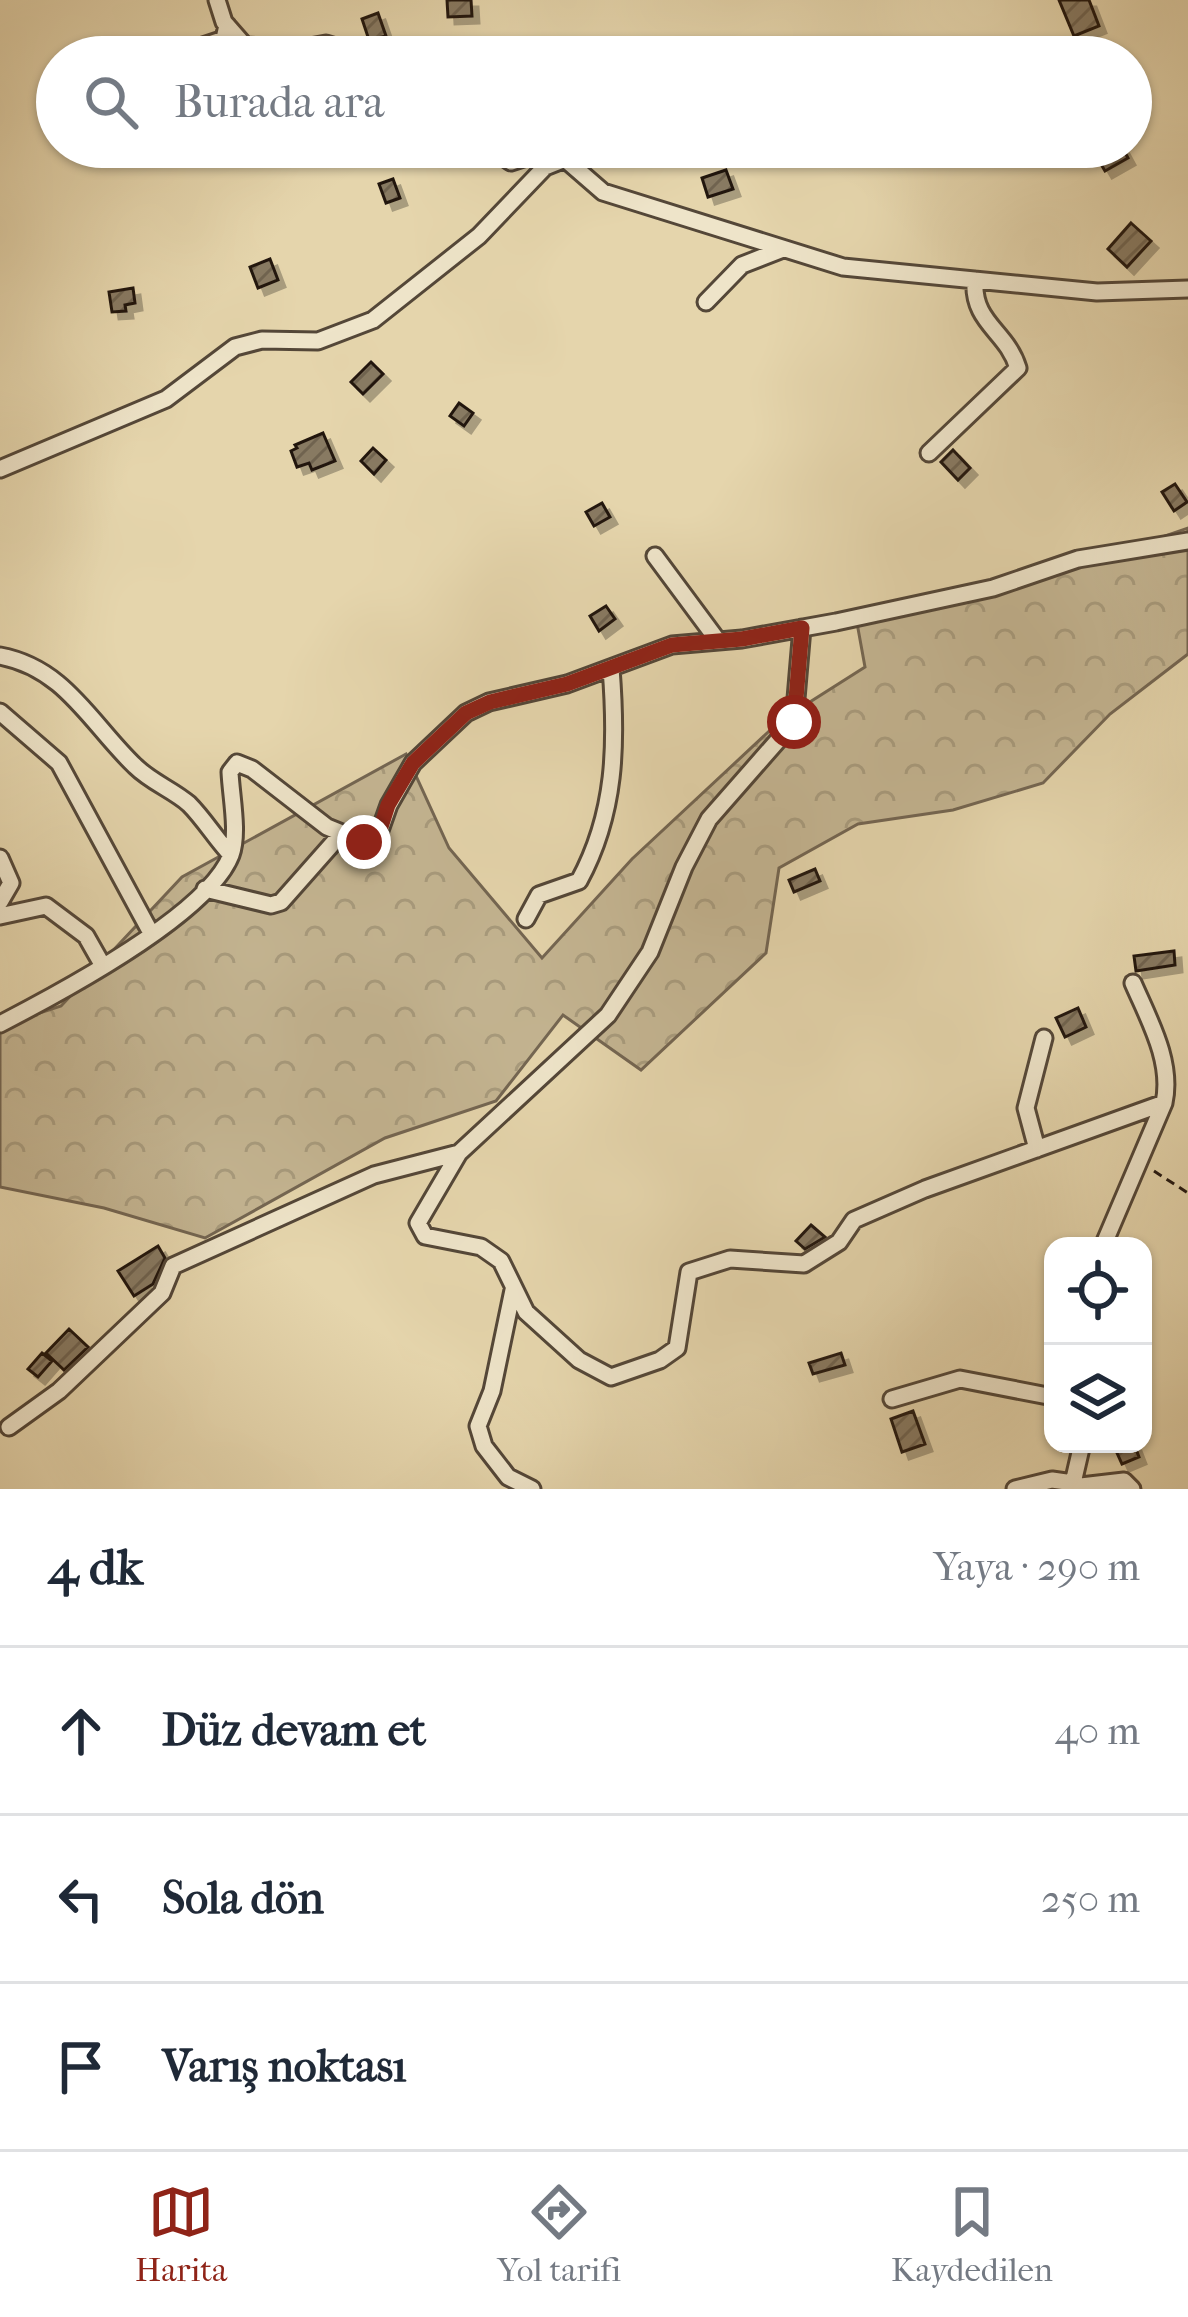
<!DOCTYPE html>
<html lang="tr">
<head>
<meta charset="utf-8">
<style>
  :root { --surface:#fff; --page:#f6f6f7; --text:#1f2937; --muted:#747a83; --line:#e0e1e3; --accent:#8f2418 }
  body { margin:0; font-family:"IM FELL French Canon",serif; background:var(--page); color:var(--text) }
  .controls { position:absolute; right:36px; bottom:36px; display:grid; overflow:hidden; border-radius:24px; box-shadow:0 3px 9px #0004 }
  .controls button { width:108px; height:108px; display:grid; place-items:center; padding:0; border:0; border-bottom:3px solid var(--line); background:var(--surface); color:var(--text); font:60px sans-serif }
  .stop { position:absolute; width:36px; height:36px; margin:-27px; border:9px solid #8f2418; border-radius:50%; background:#fff }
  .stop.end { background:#8f2418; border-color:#fff; box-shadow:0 3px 12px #0008 }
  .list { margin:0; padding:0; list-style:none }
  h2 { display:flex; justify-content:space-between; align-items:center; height:156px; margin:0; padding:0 48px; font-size:51px }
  h2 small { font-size:39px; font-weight:400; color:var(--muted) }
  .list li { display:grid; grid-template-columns:78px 1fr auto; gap:36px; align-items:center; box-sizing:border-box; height:168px; padding:0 48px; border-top:3px solid var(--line) }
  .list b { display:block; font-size:45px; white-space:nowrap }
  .list em { font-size:39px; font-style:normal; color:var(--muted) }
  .icon { flex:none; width:66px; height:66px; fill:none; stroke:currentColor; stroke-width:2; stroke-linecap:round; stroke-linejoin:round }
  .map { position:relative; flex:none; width:1188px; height:1489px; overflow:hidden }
  .search { position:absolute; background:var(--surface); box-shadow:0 3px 9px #0004; left:36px; right:36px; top:36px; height:132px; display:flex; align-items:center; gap:30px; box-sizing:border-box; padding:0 42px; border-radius:66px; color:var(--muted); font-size:45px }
  .sheet { height:660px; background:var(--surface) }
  nav { display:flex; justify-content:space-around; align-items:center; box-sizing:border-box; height:168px; border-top:3px solid var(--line); background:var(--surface); font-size:33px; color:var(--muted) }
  nav a { display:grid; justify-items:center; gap:6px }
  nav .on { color:var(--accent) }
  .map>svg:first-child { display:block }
  .forest { fill:url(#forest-crowns); stroke:#746652; stroke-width:3 }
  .building { fill:url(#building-hatch); stroke:#231811; stroke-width:3; filter:url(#shadow) }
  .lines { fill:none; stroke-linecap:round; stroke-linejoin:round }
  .minor-casing { stroke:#544738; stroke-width:21 }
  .path { stroke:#231811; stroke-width:3; stroke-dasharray:9 6; stroke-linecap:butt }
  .minor { stroke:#eee4c9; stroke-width:15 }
  .route { stroke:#8f2418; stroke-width:15 }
</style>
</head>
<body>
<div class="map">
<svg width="1188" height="1489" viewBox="0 0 1188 1489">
  <defs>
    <pattern id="forest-crowns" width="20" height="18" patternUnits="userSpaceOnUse" patternTransform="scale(3)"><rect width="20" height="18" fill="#c4b592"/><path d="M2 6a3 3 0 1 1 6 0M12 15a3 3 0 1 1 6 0" fill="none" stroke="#a89b7d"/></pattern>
    <pattern id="building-hatch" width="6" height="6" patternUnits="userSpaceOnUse" patternTransform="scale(3)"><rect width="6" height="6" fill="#887a62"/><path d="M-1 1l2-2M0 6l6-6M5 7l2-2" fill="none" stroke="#6f634f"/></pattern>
    <filter id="shadow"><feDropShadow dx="7" dy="7" stdDeviation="0" flood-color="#0004"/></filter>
  </defs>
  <rect width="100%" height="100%" fill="#e5d5ac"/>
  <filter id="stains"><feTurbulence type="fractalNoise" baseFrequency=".00167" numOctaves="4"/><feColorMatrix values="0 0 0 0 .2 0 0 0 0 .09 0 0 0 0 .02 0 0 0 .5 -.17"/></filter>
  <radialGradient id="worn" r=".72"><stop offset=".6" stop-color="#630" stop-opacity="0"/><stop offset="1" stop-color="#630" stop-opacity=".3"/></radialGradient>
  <path class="forest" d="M1188 528V654L1110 714 1043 783 953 810 858 824 779 868 766 953 641 1070 563 1015 496 1101 385 1138 205 1238 104 1208 0 1187V1026L61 1006 182 877 406 754 449 848 542 958 632 859 780 721 865 667 857 623 1011 589Z"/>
  <path class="building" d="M447 0H471L472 16 448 17Z
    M1059 0H1089L1099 26 1074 36Z
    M378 13 386 36 369 40 362 19Z
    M1091 147H1122L1128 158 1105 171Z
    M726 170 733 189 708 197 702 178Z
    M393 179 400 198 386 203 379 184Z
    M1131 223 1151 241 1127 267 1108 249Z
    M270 259 278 280 258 288 250 267Z
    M133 288 135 303 125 305 126 311 112 312 109 292Z
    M371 362 383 374 363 394 351 382Z
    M459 403 473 413 464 426 450 416Z
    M323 433 335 461 312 470 309 463 297 467 291 451 297 448 295 445Z
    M373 448 386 460 374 474 361 461Z
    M953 450 970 468 958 480 941 462Z
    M1175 484 1187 502 1174 511 1162 492Z
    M602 503 610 517 594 526 586 512Z
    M606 606 615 619 599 631 590 616Z
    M815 869 820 881 794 892 789 880Z
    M1174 951 1175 965 1136 971 1134 956Z
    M1078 1008 1086 1027 1065 1037 1056 1018Z
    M811 1225 825 1237 805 1249 796 1241Z
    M158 1246 165 1258 153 1284 134 1296 118 1271Z
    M69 1329 88 1347 64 1370 46 1353Z
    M42 1353 52 1361 38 1377 28 1369Z
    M841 1353 845 1365 813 1374 809 1363Z
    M913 1411 925 1444 902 1452 891 1419Z
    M1113 1444H1134L1139 1457 1122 1464Z"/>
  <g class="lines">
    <defs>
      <path id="minor" d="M217 0 224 22 245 46 299 49 326 44 352 52 390 51 407 57
        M170 57 224 39 227 25
        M489 147 511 162 557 147
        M706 302 742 265 783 249
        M929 453 1018 368C1007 331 972 323 975 280
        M0 469 166 399 235 347 262 340 318 341 373 320 479 236 545 167 565 159 603 192 843 267 1097 292 1188 289
        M655 556 718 641
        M802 628 794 722 709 819 684 867 650 952 608 1015 459 1153 418 1223 425 1236 481 1247 501 1261 526 1312 579 1360 611 1377 660 1360 677 1348 689 1272 730 1259 804 1264 839 1242 854 1220 925 1189 1164 1103
        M0 656C65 668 91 724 135 766 151 782 173 790 189 804 204 819 216 839 231 855
        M0 712 59 763 151 933
        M0 858 11 883 0 902
        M205 889 271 905 281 902 342 833
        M0 916 46 906 86 936 103 966
        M526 919 539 895 579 881C616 813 617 744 611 668
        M0 1024C58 994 208 915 231 855 239 833 231 796 230 772L237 763 252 769 327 827 364 842 378 836 389 805 413 763 466 713 489 702 567 684 672 645 742 639 836 622 993 588 1078 559 1188 541
        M1037 1149 1026 1108 1044 1038
        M1103 1246 1164 1103C1173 1062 1149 1020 1133 983
        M513 1290 492 1391 478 1426 484 1446 508 1477 532 1489
        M892 1399 960 1379 1053 1397
        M9 1427 59 1391 162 1293 173 1266 374 1175 459 1153
        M1082 1444 1073 1483 1081 1486 1124 1481 1132 1489
        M1015 1489 1052 1480 1073 1483"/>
    </defs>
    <use href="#minor" class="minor-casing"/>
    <path class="path" d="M1154 1171 1188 1193"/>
    <use href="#minor" class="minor"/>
  </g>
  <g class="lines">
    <path class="route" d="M364 842 378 836 388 805 413 763 466 713 490 702 567 684 672 645 742 639 802 628 794 722"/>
  </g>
  <rect width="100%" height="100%" filter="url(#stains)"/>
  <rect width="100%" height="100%" fill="url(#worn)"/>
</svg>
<div class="controls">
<button><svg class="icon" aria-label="locate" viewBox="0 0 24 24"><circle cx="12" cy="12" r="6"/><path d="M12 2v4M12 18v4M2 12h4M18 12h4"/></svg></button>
<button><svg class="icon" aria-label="layers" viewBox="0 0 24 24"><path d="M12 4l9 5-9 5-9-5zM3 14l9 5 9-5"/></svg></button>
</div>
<div class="stop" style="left:794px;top:722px"></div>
<div class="stop end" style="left:364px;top:842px"></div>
<div class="search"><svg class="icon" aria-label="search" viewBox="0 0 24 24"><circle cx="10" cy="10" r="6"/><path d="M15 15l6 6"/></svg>Burada ara</div>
</div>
<section class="sheet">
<h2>4 dk<small>Yaya · 290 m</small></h2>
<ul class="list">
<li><svg class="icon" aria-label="ahead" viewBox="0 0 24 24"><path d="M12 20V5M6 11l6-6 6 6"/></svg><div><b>Düz devam et</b></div><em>40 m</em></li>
<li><svg class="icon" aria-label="left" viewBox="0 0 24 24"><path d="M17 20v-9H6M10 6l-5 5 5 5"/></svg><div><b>Sola dön</b></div><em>250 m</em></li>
<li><svg class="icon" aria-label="arrive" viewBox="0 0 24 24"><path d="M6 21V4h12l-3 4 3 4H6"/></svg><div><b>Varış noktası</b></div></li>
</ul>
</section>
<nav>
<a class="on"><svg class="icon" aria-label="map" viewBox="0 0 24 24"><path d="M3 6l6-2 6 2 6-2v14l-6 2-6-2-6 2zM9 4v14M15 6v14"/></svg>Harita</a>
<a><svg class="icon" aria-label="directions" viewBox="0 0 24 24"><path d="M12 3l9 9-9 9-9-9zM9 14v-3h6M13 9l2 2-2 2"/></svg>Yol tarifi</a>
<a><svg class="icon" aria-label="saved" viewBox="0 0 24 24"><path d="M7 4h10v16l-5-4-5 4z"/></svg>Kaydedilen</a>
</nav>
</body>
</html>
